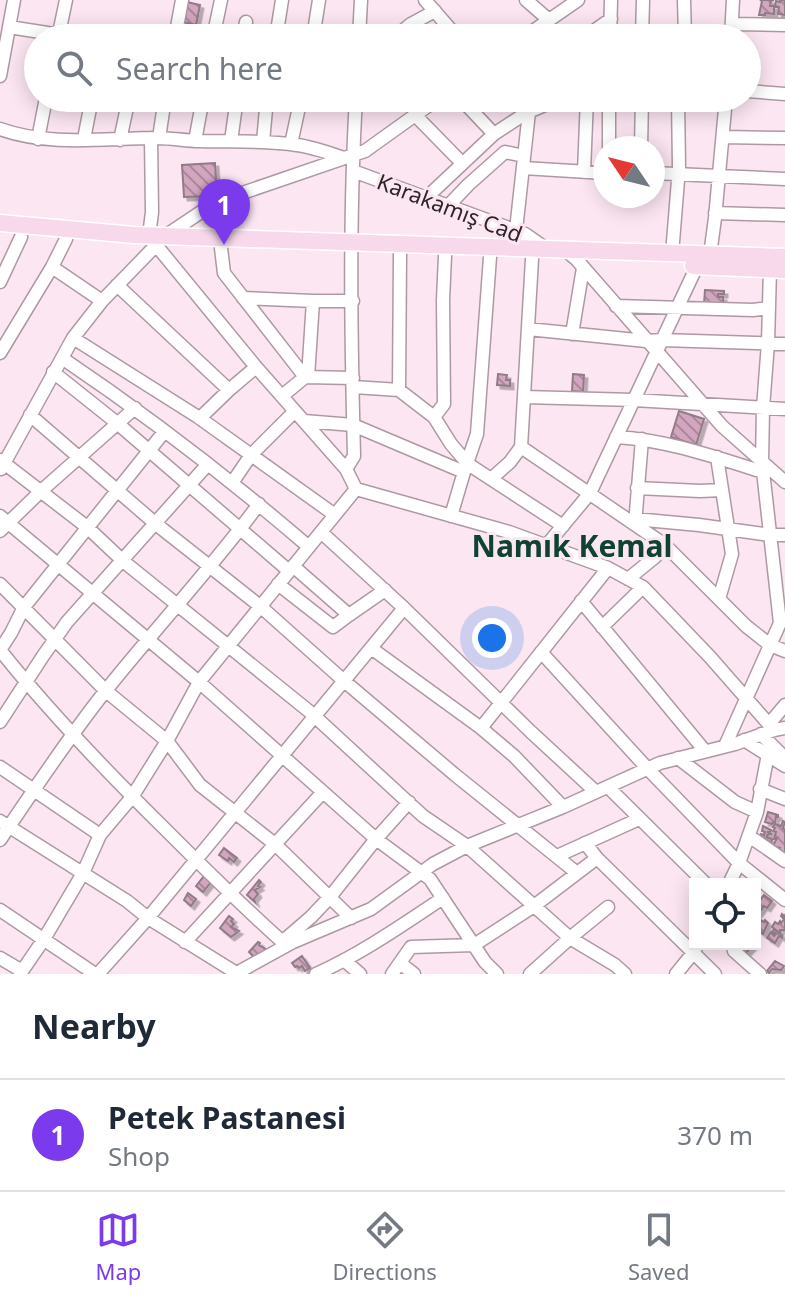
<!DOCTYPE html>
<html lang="en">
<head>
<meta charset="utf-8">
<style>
  :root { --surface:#fff; --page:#f6f6f7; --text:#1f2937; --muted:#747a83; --line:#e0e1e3; --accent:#7c3aed }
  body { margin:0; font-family:"Noto Sans",sans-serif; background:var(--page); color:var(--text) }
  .controls { position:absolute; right:24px; bottom:24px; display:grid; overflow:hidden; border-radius:0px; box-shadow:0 4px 20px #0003 }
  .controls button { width:72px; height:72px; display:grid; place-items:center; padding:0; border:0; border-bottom:2px solid var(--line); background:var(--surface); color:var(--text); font:40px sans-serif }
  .compass { position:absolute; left:593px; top:136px; width:72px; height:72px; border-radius:50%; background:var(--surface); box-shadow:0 4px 20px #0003; rotate:305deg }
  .you { position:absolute; left:492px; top:638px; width:28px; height:28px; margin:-20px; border:6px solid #fff; border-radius:50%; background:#1a73e8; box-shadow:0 0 0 12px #1a73e833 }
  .badge { display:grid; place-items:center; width:52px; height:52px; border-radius:50%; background:var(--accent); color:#fff; font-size:26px; font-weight:700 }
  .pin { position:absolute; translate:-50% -66px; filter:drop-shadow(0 2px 4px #0008) }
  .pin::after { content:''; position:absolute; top:42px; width:28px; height:24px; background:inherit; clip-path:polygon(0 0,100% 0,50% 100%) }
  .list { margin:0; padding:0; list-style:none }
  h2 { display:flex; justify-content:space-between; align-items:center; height:104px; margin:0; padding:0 32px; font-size:34px }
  h2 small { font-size:26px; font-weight:400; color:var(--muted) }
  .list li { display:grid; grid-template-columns:52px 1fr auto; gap:24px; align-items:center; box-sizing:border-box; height:112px; padding:0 32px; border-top:2px solid var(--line) }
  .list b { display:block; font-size:30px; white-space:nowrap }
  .list p { margin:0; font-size:26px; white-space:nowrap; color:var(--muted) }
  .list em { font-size:26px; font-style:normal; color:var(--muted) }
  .icon { flex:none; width:44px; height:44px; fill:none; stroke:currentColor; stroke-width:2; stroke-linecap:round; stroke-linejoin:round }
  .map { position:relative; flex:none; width:785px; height:974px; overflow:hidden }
  .search { position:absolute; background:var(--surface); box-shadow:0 4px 20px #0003; left:24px; right:24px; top:24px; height:88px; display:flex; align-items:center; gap:20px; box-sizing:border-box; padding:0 28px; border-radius:44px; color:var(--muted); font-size:30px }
  .sheet { height:216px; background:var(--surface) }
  nav { display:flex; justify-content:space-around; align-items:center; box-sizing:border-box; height:112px; border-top:2px solid var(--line); background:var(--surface); font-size:22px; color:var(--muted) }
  nav a { display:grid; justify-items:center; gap:4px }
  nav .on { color:var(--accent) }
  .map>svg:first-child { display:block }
  .building { fill:url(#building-back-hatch); stroke:#907c87; stroke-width:2; filter:url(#shadow) }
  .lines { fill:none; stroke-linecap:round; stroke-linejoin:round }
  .minor-casing { stroke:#ad99a4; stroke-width:15 }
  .major-casing { stroke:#fff; stroke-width:19 }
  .minor { stroke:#fff; stroke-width:12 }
  .major { stroke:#f8d9eb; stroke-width:16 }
  .labels { text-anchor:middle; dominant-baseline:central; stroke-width:6; stroke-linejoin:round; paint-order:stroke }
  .street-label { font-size:22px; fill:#2d2529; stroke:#fce6f2 }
  .district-label { font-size:30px; font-weight:bold; fill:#104232; stroke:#fce6f2 }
</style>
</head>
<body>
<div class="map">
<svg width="785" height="974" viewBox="0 0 785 974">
  <defs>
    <pattern id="building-back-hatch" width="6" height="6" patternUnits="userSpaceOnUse" patternTransform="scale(2)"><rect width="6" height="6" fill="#d3a6bf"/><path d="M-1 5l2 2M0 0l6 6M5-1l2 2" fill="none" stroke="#ac879b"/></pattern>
    <filter id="shadow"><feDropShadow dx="3.5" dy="3.5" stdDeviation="0" flood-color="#0004"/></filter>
  </defs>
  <rect width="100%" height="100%" fill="#fce6f2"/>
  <path class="building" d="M774 0 771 1 770 6H774V14L765 13V15H759L762 1 760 0Z
    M780 0H785V15L778 14 779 7 775 6 776 1 780 2Z
    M187 2 200 5 196 25 183 22Z
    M215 163 217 196 184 197 182 165Z
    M705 290 724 291V294H718V297H723V305L704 304Z
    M498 374 507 375 506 380H510V386L497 385Z
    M573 374 584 375 583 392 572 391Z
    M679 411 704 419 696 445 671 437Z
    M768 812 778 815V817L776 816 775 823 773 822 772 824 765 822Z
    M783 821 785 822 783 828 785 830V853L779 851 780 848 773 846 777 838 774 839 776 832 773 831 775 828 773 827 775 824 781 826Z
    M763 826 771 830 770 832H767L771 834 767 835V837L772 839 771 844 766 843 767 841 760 839 761 834 764 835 765 832 762 831Z
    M224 848 237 858 234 862 229 858 228 861 219 855Z
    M204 876 211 882 203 892 196 886Z
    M259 880 261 882 258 886 260 887 255 890 258 894 254 899 255 902 247 895Z
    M188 893 196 899 191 906 184 900Z
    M764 895 772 901 767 908 764 906 758 914 755 909 758 905 757 904Z
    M782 914 784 916 785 915V930H780V933L772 927 775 922 778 924 780 921 781 923 784 919 781 916Z
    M229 916 233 919 231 921 234 924 231 927 239 931 231 937 220 928Z
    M761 920 764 922 765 920 768 923 763 934 756 928 759 926 756 925 757 923 760 925Z
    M774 929 782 935V938L779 936 775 943 767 938 771 932 774 936 776 934 772 932Z
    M258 942 260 943 259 945 269 951 258 961 249 952Z
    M739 944 743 947 744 946 742 944H755L746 953 741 950 739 953Z
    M302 956 310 968 305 971 302 966 299 968 297 966 295 967 292 963Z
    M775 961 784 966 781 970 772 969 769 973 767 971Z"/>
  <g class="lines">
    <defs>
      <path id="minor" d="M425 0 458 38
        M526 0 549 20
        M684 0 685 38
        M732 24 785 25
        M9 27 79 38
        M58 38 66 0
        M175 38 182 0
        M213 38 221 0
        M243 38 246 22
        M276 38 282 0
        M313 38 319 0
        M359 38 361 0
        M394 38 411 24 435 11
        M523 38 578 0
        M584 38 611 19
        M610 38 611 0
        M642 38 643 0
        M713 38 732 31
        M731 38 733 0
        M0 76 14 0
        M747 91 785 94
        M460 98 494 134
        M415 115 462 163
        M0 129C50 147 105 138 157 138 172 138 186 141 200 141 232 142 265 140 297 145 313 147 329 153 344 158
        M723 137 785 138
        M159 138 165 98
        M38 139 46 98
        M84 139 92 98
        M120 140 129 98
        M195 141 203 98
        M231 141 237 98
        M263 142 267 98
        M291 144 301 98
        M609 148V98
        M641 148 642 98
        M523 168 605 173
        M353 171 525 234 545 248
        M584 172 587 98
        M653 173 785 179
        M426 198 494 134 526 113 561 98
        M448 206 468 185 505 152 524 156
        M715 213 785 215
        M516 230 529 112 525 98
        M149 236 152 212 151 138
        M156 245 256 367 346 469 356 489 509 532 608 568 643 587 710 657 774 730
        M221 248 224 273 305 377
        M564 249 577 260 722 426 785 482
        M672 254 679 168 678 98
        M710 255 715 218 726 98
        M52 267 102 301
        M0 282 21 237
        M117 285 229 390
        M243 298 313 301 308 377
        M313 301H353
        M616 306 753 310 769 308
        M528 329 646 341 662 340 785 344
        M572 334 583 268
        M73 338 198 417 335 515
        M0 353 52 267 66 239
        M62 358C148 416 230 479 309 547
        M53 372 117 423 289 571
        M354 387 399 390 434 417 451 444 468 464 563 526
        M399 390 400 254
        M282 396 305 377 353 378
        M524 397 634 400 785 409
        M30 415 156 524 260 606 343 680 454 774 577 873
        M434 417 444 404 443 300 445 256
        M200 418 229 390 256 367
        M304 421 353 425 464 472
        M616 437C667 440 715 457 763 472
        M521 447 665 545 746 626 770 645 785 651
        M717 457 732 554 719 599
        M0 460 87 527 123 561 310 712 423 816 467 846 570 938 615 965 625 974
        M1 469 73 338 102 301 165 236 216 202 365 151 439 98
        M346 469 354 456C351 337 349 217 356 98
        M491 479 510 462 521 447 532 259
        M232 483 251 455 295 411
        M637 488 700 491 722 490
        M0 516 199 682 376 839 430 879 485 962 497 974
        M451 516 464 472 477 434 490 257
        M635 519 699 525 770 535H785
        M635 524 642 439
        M0 531 41 491 135 408
        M321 532 404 608 531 732 596 792
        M546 546 590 493 697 266
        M293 566 349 615 385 590
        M628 579 655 557 665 545
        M0 584 106 691 167 741 200 785 276 845 351 918
        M278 584 333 627 349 615
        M581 601 705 751
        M602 627 643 587
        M371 648 481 728 514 756 563 807
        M0 650C51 714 108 773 167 831 206 870 245 909 286 945
        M0 650 11 633 24 607 164 432
        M541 652 647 768 739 863 785 900
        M0 722 43 656 67 622 208 464
        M769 724 785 705
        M481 728 608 568
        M761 734 785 758
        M744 740 785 766
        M725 746 780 623 762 462 763 408 768 343 770 269
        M678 758 735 802 757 812
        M0 767 100 835
        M608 787 706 884
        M760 789 785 799
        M0 821 127 901 148 918 238 974
        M749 836 785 861
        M0 840C33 791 66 741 103 694 154 630 210 570 259 504
        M585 843 597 858 715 974
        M557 856 639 819
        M729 884 739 863 757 812 768 754
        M0 910 95 974
        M185 942 323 792
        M282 942 311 917 330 897 376 839 409 802
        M735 944 733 947 734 951 760 974
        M0 958 22 971
        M344 960 360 974
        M400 963 414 974
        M20 974 44 939 83 873 100 835 132 797 167 741 199 682 356 489
        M98 974 148 918 404 608
        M235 974 293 942 371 909 433 864 467 846 563 807 660 763 735 744 774 730 785 728
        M316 974C361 954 402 925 443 898
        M392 974 411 947 474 945 534 906 597 858
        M530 974 570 938 608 907
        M676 974 693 953 698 944"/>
      <path id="major" d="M0 223 134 235 785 257
        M693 266 785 270"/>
    </defs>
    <use href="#minor" class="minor-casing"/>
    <use href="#major" class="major-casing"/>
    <use href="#minor" class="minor"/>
    <use href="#major" class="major"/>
  </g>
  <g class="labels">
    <g class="street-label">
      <text transform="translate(450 207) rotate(21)">Karakamış Cad</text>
    </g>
    <g class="district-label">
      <text x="572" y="545">Namık Kemal</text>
    </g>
  </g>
</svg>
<div class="controls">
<button><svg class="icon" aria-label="locate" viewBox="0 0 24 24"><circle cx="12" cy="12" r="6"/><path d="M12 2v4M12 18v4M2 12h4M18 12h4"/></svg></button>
</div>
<svg class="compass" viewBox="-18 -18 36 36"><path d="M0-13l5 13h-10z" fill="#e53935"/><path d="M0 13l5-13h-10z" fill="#747a83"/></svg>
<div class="you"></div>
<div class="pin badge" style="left:224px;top:245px">1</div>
<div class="search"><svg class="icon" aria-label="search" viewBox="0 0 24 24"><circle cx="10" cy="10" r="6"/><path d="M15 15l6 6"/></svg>Search here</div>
</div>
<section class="sheet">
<h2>Nearby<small></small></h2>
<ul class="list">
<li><span class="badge">1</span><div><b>Petek Pastanesi</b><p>Shop</p></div><em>370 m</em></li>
</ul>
</section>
<nav>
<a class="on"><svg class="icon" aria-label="map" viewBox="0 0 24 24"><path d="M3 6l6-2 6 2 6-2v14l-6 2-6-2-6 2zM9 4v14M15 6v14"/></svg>Map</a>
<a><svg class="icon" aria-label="directions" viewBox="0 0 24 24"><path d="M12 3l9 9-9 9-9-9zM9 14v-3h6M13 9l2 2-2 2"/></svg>Directions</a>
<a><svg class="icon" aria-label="saved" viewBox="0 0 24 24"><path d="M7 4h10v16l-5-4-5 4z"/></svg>Saved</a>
</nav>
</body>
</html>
